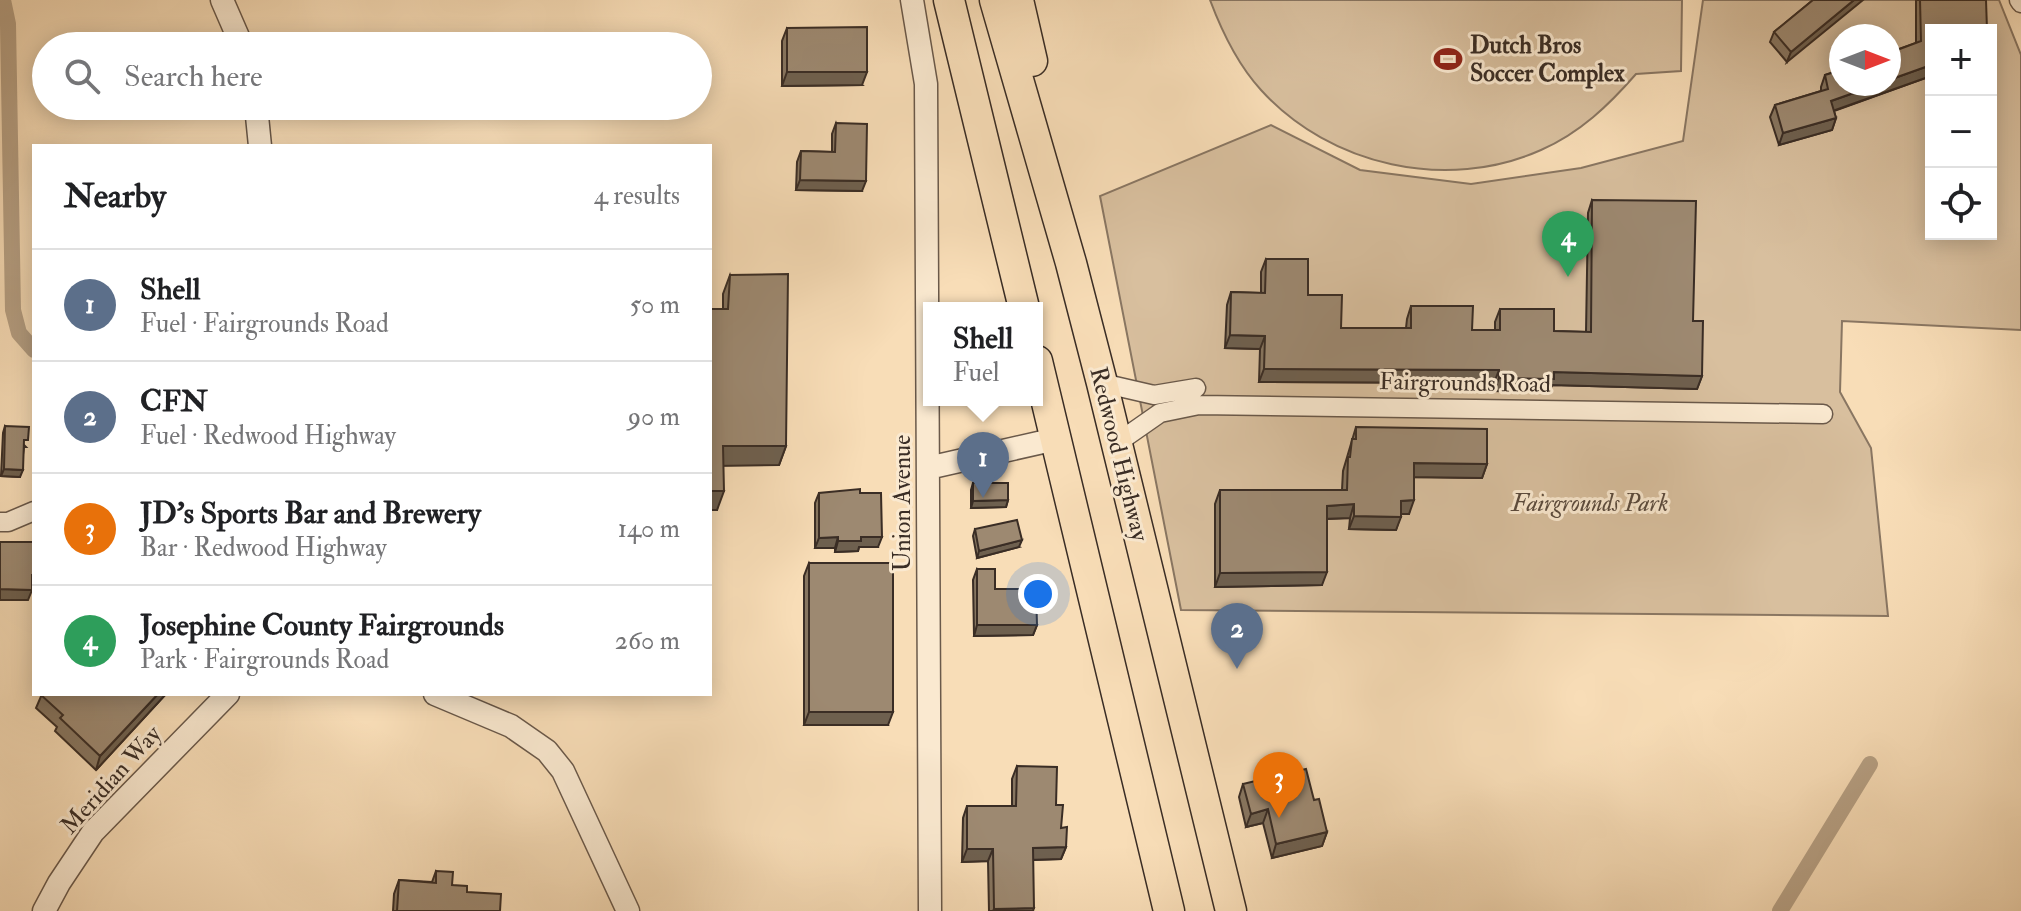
<!DOCTYPE html>
<html lang="en">
<head>
<meta charset="utf-8">
<style>
  :root { --surface:#fff; --page:#f2f2f2; --text:#202124; --muted:#757577; --line:#e0e0e0; --accent:#8f2418 }
  body { margin:0; font-family:"IM FELL Double Pica",serif; background:var(--page); color:var(--text) }
  .controls { position:absolute; right:24px; top:24px; display:grid; overflow:hidden; border-radius:0px; box-shadow:0 4px 20px #0003 }
  .controls button { width:72px; height:72px; display:grid; place-items:center; padding:0; border:0; border-bottom:2px solid var(--line); background:var(--surface); color:var(--text); font:40px sans-serif }
  .compass { position:absolute; left:1829px; top:24px; width:72px; height:72px; border-radius:50%; background:var(--surface); box-shadow:0 4px 20px #0003; rotate:90deg }
  .you { position:absolute; left:1038px; top:594px; width:28px; height:28px; margin:-20px; border:6px solid #fff; border-radius:50%; background:#1a73e8; box-shadow:0 0 0 12px #1a73e833 }
  .badge { display:grid; place-items:center; width:52px; height:52px; border-radius:50%; background:var(--accent); color:#fff; font-size:26px; font-weight:700 }
  .pin { position:absolute; translate:-50% -66px; filter:drop-shadow(0 2px 4px #0008) }
  .pin::after { content:''; position:absolute; top:42px; width:28px; height:24px; background:inherit; clip-path:polygon(0 0,100% 0,50% 100%) }
  .popup { position:absolute; left:923px; top:302px; width:120px; height:104px; box-sizing:border-box; display:grid; place-content:center; border-radius:0px; background:var(--surface); filter:drop-shadow(0 2px 6px #0005); font-size:26px; white-space:nowrap; color:var(--muted) }
  .popup b { font-size:30px; color:var(--text) }
  .popup::after { content:''; position:absolute; left:50%; top:100%; margin-left:-16px; border:16px solid transparent; border-top-color:var(--surface) }
  .list { margin:0; padding:0; list-style:none }
  h2 { display:flex; justify-content:space-between; align-items:center; height:104px; margin:0; padding:0 32px; font-size:34px }
  h2 small { font-size:26px; font-weight:400; color:var(--muted) }
  .list li { display:grid; grid-template-columns:52px 1fr auto; gap:24px; align-items:center; box-sizing:border-box; height:112px; padding:0 32px; border-top:2px solid var(--line) }
  .list b { display:block; font-size:30px; white-space:nowrap }
  .list p { margin:0; font-size:26px; white-space:nowrap; color:var(--muted) }
  .list em { font-size:26px; font-style:normal; color:var(--muted) }
  .icon { flex:none; width:44px; height:44px; fill:none; stroke:currentColor; stroke-width:2; stroke-linecap:round; stroke-linejoin:round }
  .map { position:relative; flex:none; width:2021px; height:911px; overflow:hidden }
  .search { position:absolute; background:var(--surface); box-shadow:0 4px 20px #0003; left:32px; top:32px; width:680px; height:88px; display:flex; align-items:center; gap:20px; box-sizing:border-box; padding:0 28px; border-radius:44px; color:var(--muted); font-size:30px }
  .panel { position:absolute; background:var(--surface); box-shadow:0 4px 20px #0003; left:32px; top:144px; width:680px; height:552px; border-radius:0px }
  .map>svg:first-child { display:block }
  .green { fill:#d8bf9e; stroke:#897662; stroke-width:2; fill-rule:evenodd }
  .lines { fill:none; stroke-linecap:round; stroke-linejoin:round }
  .canal { stroke:#b7a185; stroke-width:16 }
  .minor-casing { stroke:#6a594a; stroke-width:21 }
  .tertiary-casing { stroke:#6a594a; stroke-width:25 }
  .trunk-casing { stroke:#3a2d25; stroke-width:33 }
  .minor { stroke:#fae9d0; stroke-width:18 }
  .tertiary { stroke:#fae9d0; stroke-width:22 }
  .trunk { stroke:#f8ddb7; stroke-width:30 }
  .wall { fill:#877661; stroke:#3a2d25; stroke-width:2 }
  .shaded-wall { fill:#6e604f; stroke:#3a2d25; stroke-width:2 }
  .building { fill:#9d8971; stroke:#3a2d25; stroke-width:2 }
  .labels { text-anchor:middle; dominant-baseline:central; stroke-width:6; stroke-linejoin:round; paint-order:stroke }
  .poi-label { font-size:24px; font-weight:bold; fill:#3a2d25; stroke:#fae9d0; text-anchor:start }
  .street-label { font-size:24px; fill:#3a2d25; stroke:#fae9d0 }
  .park-label { font-size:24px; font-style:italic; fill:#5a4a3d; stroke:#fae9d0 }
</style>
</head>
<body>
<div class="map">
<svg width="2021" height="911" viewBox="0 0 2021 911">
  <rect width="100%" height="100%" fill="#f8ddb7"/>
  <filter id="stains"><feTurbulence type="fractalNoise" baseFrequency=".0025" numOctaves="4"/><feColorMatrix values="0 0 0 0 .2 0 0 0 0 .09 0 0 0 0 .02 0 0 0 .5 -.17"/></filter>
  <radialGradient id="worn" r=".72"><stop offset=".6" stop-color="#630" stop-opacity="0"/><stop offset="1" stop-color="#630" stop-opacity=".3"/></radialGradient>
  <path class="green" d="M1210 0H1682L1681 71 1636 74C1609 105 1580 133 1541 150 1447 192 1330 166 1261 90 1237 64 1222 32 1210 0Z
    M1703 0H1999L2021 55V330L1842 321 1840 392 1871 448 1888 616 1181 610 1100 196 1271 125 1360 170 1471 184 1581 168 1683 141ZM1931 30H1991V234H1931ZM1841 36H1889V84H1841Z"/>
  <g class="lines">
    <path class="canal" d="M3 0 8 24 13 310 19 333 34 350
      M1780 911 1870 764"/>
    <defs>
      <path id="minor" d="M2019 0 2021 3
        M1102 383 1154 395 1196 388
        M1117 443 1160 413 1199 405 1823 414
        M0 522H8L34 511"/>
      <path id="tertiary" d="M222 0 242 46
        M912 0 926 84 930 911
        M256 106 260 146
        M928 468 1056 439
        M435 694 511 726 547 751 563 771 628 911
        M44 911 59 883 93 832 228 694"/>
      <path id="trunk" d="M949 0 1024 308
        M995 0 1071 263 1102 383 1231 911
        M1018 0 1032 61
        M1037 361 1169 911"/>
    </defs>
    <use href="#minor" class="minor-casing"/>
    <use href="#tertiary" class="tertiary-casing"/>
    <use href="#trunk" class="trunk-casing"/>
    <use href="#minor" class="minor"/>
    <use href="#tertiary" class="tertiary"/>
    <use href="#trunk" class="trunk"/>
  </g>
  <path class="wall" d="M1813 0 1787 62 1770 42 1774 32Z
    M1916 0H1986L1931 30V76L1834 111 1836 118 1832 130 1779 145 1770 117 1775 105 1821 91V87L1825 75 1916 43Z
    M787 28 862 85 782 86V41Z
    M836 123 862 191 796 190 797 162 801 151 832 152V134Z
    M1592 200 1693 321 1702 376 1697 389 1552 385 1549 392 1494 391V383L1259 382 1260 349 1225 348 1227 305 1231 292 1261 293V272L1266 259 1308 295 1341 328H1406L1407 319 1411 306 1472 330H1495V322L1500 309 1554 331 1586 332 1588 213Z
    M730 275 786 446 779 465H723L717 510H710V309H723V294Z
    M5 426 26 447H24L20 477 1 476 3 433Z
    M1356 427 1487 464 1482 478 1414 477 1409 514H1401L1396 530 1349 529 1350 518 1327 519 1322 585 1215 587V504L1220 490H1342L1343 471Z
    M973 483 1008 500 1006 507 971 508V490Z
    M819 493H860L878 547H859L858 551 835 552V548H815V503Z
    M975 529 1019 547 977 558 973 536Z
    M809 563 888 725H804V576Z
    M977 569 995 589 1037 625 1033 635 974 636 973 580Z
    M42 694H166L96 770 55 731 57 727 36 708Z
    M1017 766 1056 805 1061 828 1066 847 1061 859 1033 860V911H989L988 861 962 862 963 818 967 806H1012V779Z
    M1243 784 1314 800 1327 832 1322 846 1272 858 1263 823 1246 827 1239 797Z
    M436 871 452 885 500 911H393L394 894 399 880 432 882Z"/>
  <path class="shaded-wall" d="M1854 0H1863L1787 62 1791 52Z
    M1931 65V76L1827 113 1831 101 1879 84H1889V80Z
    M787 72H867L862 85 782 86Z
    M1836 118 1832 130 1779 145 1783 133Z
    M800 180 866 181 862 191 796 190Z
    M1230 335 1265 336 1260 349 1225 348Z
    M1264 369 1499 370 1494 383 1259 382Z
    M1554 372 1702 376 1697 389 1552 385 1549 392 1494 391 1499 378Z
    M723 446H786L779 465 716 466Z
    M1414 463 1487 464 1482 478 1409 477Z
    M4 469 23 470 20 477 1 476Z
    M710 491H724L717 510H710Z
    M1008 500 1006 507 971 508 973 501Z
    M1414 500 1409 514H1396L1401 501Z
    M1354 504 1350 518 1322 519 1327 506Z
    M1354 516 1401 517 1396 530 1349 529Z
    M838 537 835 548H815L819 538Z
    M861 537H882L878 547H859L858 551 835 552 838 541Z
    M1022 540 1019 547 977 558 979 551Z
    M1327 572 1322 585 1215 587 1220 573Z
    M0 589 32 590 28 600H0Z
    M977 625H1037L1033 635 974 636Z
    M158 694H166L96 770 100 756Z
    M809 712H893L888 725H804Z
    M1268 809 1263 823 1246 827 1251 814Z
    M1327 832 1322 846 1272 858 1276 844Z
    M1066 847 1061 859 1028 860 1033 848Z
    M967 849H993L988 861 962 862Z
    M1034 908 1033 911H993L994 909Z"/>
  <path class="building" d="M1813 0H1854L1791 52 1774 32Z
    M1920 0H1986L1987 30H1931V65L1889 80V53L1921 41Z
    M867 27V72H787V28Z
    M1841 70V84H1879L1831 101 1836 118 1783 133 1775 105 1828 89 1825 75Z
    M836 123 867 124 866 181 800 180 801 151 835 152Z
    M1592 200 1696 201 1693 321H1703L1702 376 1554 372V379L1499 378V370L1264 369 1265 336 1230 335 1231 292 1265 293 1266 259H1308V295H1342L1341 328H1411V306H1473L1472 330H1500V309H1554V331L1591 332Z
    M788 274 786 446H723L724 491H710V309H728L730 275Z
    M5 426 29 427 28 440H24L23 470 4 469Z
    M1356 427 1487 429V464L1414 463V500L1401 501V517L1354 516V504L1327 506V572L1220 573V490H1347L1348 457H1350L1352 439H1356Z
    M973 483H1008V500L973 501Z
    M860 489V493H881L882 537H861V541H838V537L819 538V493Z
    M1017 520 1022 540 979 551 975 529Z
    M0 542H34V575H32V590L0 589Z
    M809 563H893V712H809Z
    M977 569H995V589H1036L1037 625H977Z
    M42 694H158L100 756 60 718 63 715 41 695Z
    M1017 766 1057 767 1056 805H1063L1061 828 1067 827 1066 847 1033 848 1034 908 994 909 993 849H967V806H1016Z
    M1306 769 1314 800 1319 799 1327 832 1276 844 1268 809 1251 814 1243 784Z
    M436 871 453 872 452 885 467 886V892L501 894 500 911H397L399 880 436 883Z"/>
  <defs>
    <symbol id="stadium-bare" viewBox="-9 -9 18 18"><path d="M0-5a6.5 5 0 1 0 0 10a6.5 5 0 1 0 0-10ZM-3.5-1.8h7v3.6h-7Z" fill="#8f2418" stroke="#fae9d0" stroke-width="2.5" paint-order="stroke"/></symbol>
  </defs>
  <g fill-rule="evenodd">
    <use href="#stadium-bare" x="1428" y="39" width="40" height="40"/>
  </g>
  <g class="labels">
    <g class="poi-label">
      <text x="1470" y="45">Dutch Bros<tspan x="1470" dy="28">Soccer Complex</tspan></text>
    </g>
    <g class="street-label">
      <text transform="translate(1465 383) rotate(1)">Fairgrounds Road</text>
      <text transform="translate(1119 454) rotate(76)">Redwood Highway</text>
      <text transform="translate(902 503) rotate(-90)">Union Avenue</text>
      <text transform="translate(111 780) rotate(-48)">Meridian Way</text>
    </g>
    <g class="park-label">
      <text x="1590" y="503">Fairgrounds Park</text>
    </g>
  </g>
  <rect width="100%" height="100%" filter="url(#stains)"/>
  <rect width="100%" height="100%" fill="url(#worn)"/>
</svg>
<div class="controls">
<button>+</button>
<button>−</button>
<button><svg class="icon" aria-label="locate" viewBox="0 0 24 24"><circle cx="12" cy="12" r="6"/><path d="M12 2v4M12 18v4M2 12h4M18 12h4"/></svg></button>
</div>
<svg class="compass" viewBox="-18 -18 36 36"><path d="M0-13l5 13h-10z" fill="#e53935"/><path d="M0 13l5-13h-10z" fill="#757577"/></svg>
<div class="you"></div>
<div class="pin badge" style="left:983px;top:498px;background:#5c6f8a">1</div>
<div class="popup"><b>Shell</b>Fuel</div>
<div class="pin badge" style="left:1237px;top:669px;background:#5c6f8a">2</div>
<div class="pin badge" style="left:1279px;top:818px;background:#e8710a">3</div>
<div class="pin badge" style="left:1568px;top:277px;background:#2e9e5b">4</div>
<div class="search"><svg class="icon" aria-label="search" viewBox="0 0 24 24"><circle cx="10" cy="10" r="6"/><path d="M15 15l6 6"/></svg>Search here</div>
<section class="panel">
<h2>Nearby<small>4 results</small></h2>
<ul class="list">
<li><span class="badge" style="background:#5c6f8a">1</span><div><b>Shell</b><p>Fuel · Fairgrounds Road</p></div><em>50 m</em></li>
<li><span class="badge" style="background:#5c6f8a">2</span><div><b>CFN</b><p>Fuel · Redwood Highway</p></div><em>90 m</em></li>
<li><span class="badge" style="background:#e8710a">3</span><div><b>JD's Sports Bar and Brewery</b><p>Bar · Redwood Highway</p></div><em>140 m</em></li>
<li><span class="badge" style="background:#2e9e5b">4</span><div><b>Josephine County Fairgrounds</b><p>Park · Fairgrounds Road</p></div><em>260 m</em></li>
</ul>
</section>
</div>
</body>
</html>
